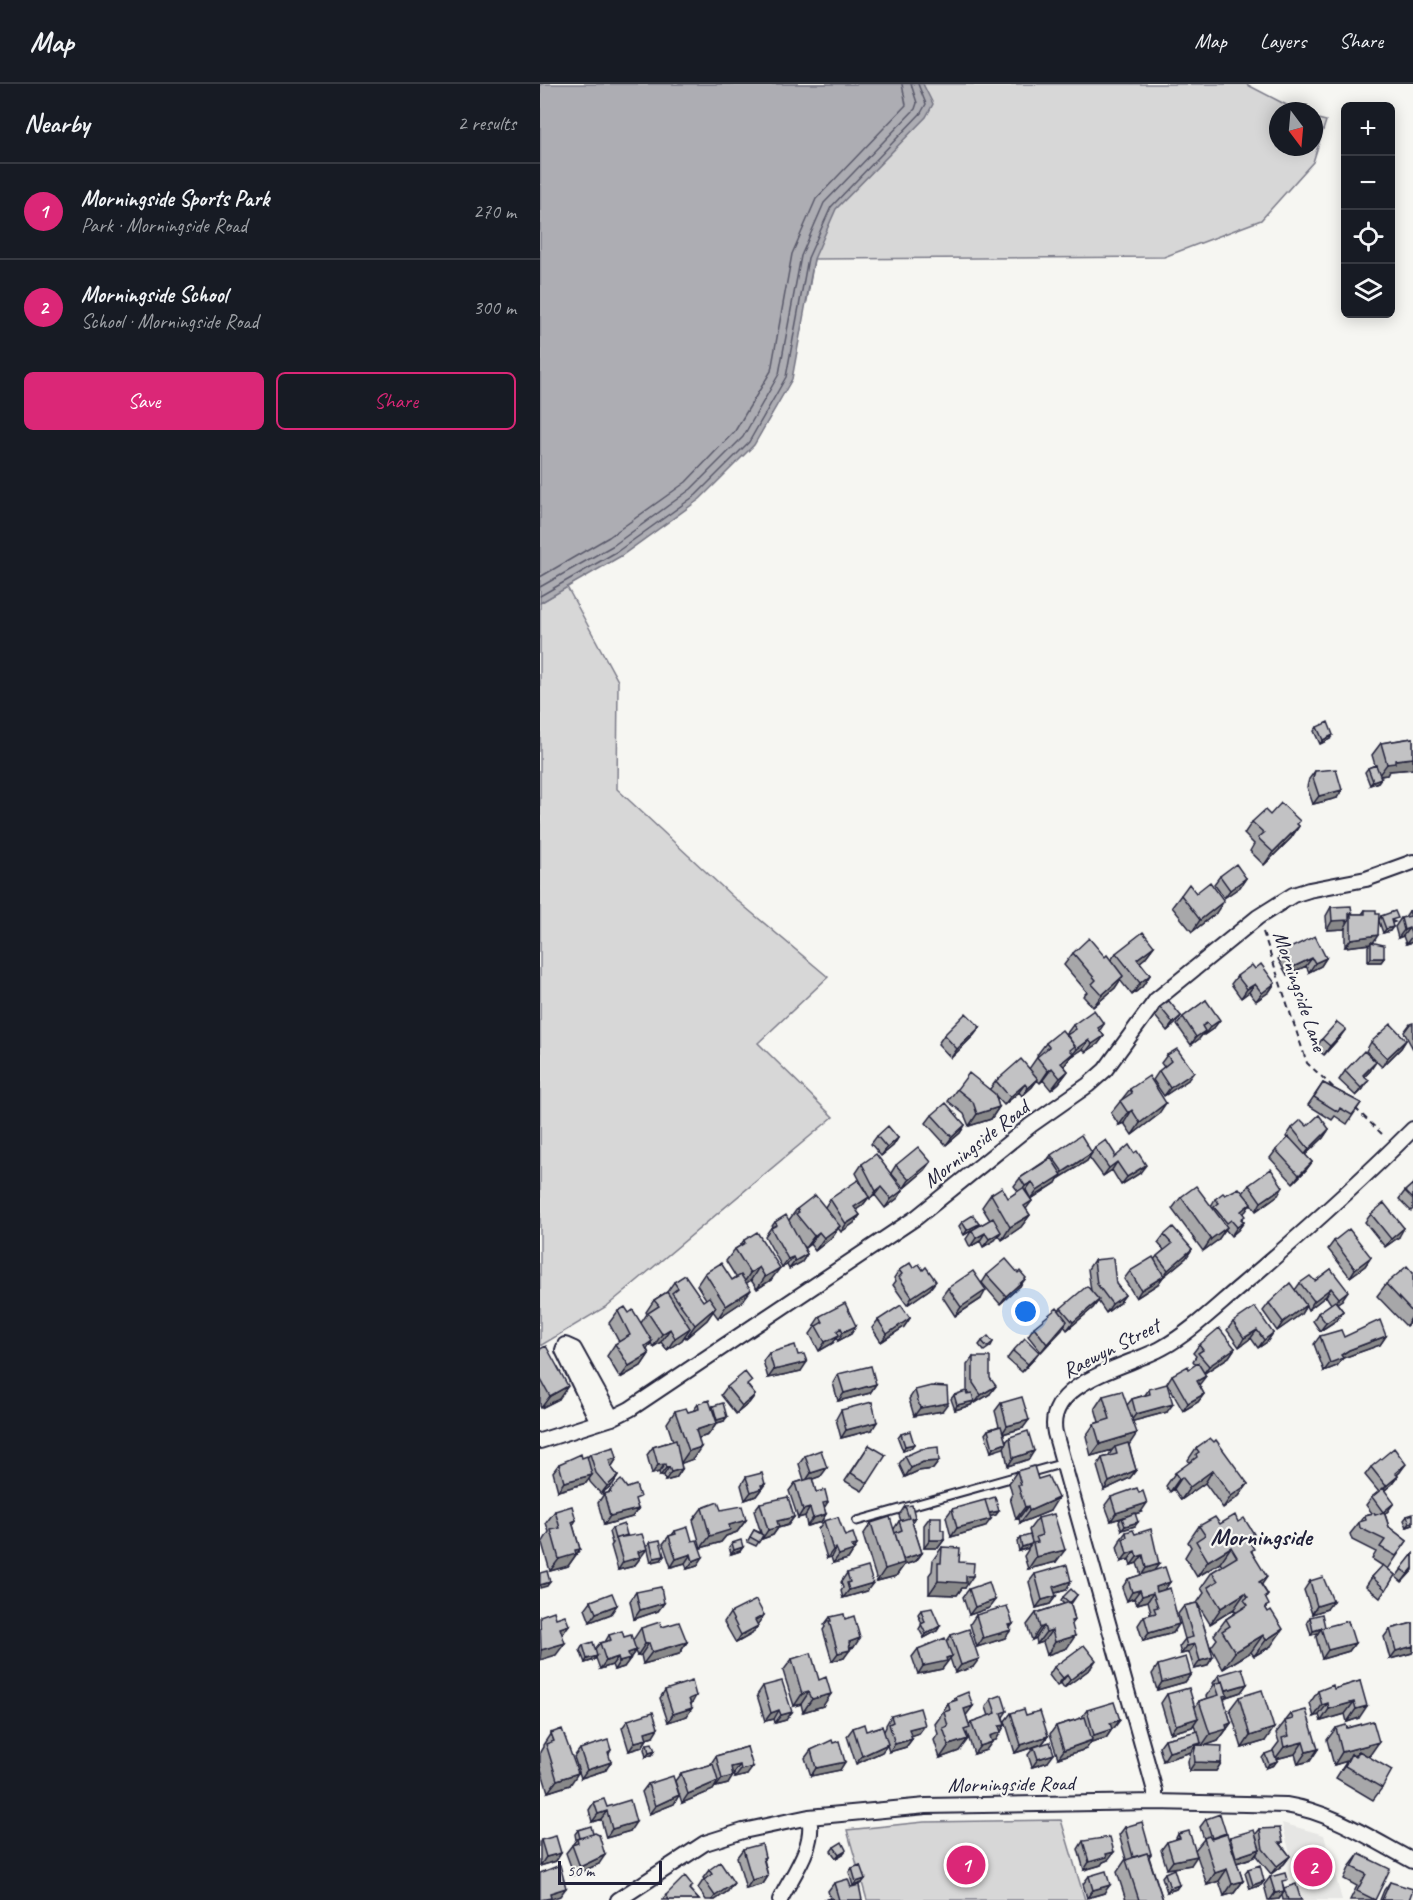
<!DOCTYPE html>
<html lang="en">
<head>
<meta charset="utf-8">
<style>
  :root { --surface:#171b24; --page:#20242c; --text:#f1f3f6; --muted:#9ea1a6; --line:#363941; --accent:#db2777 }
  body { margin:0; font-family:Caveat,sans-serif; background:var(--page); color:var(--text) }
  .controls { position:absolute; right:18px; top:18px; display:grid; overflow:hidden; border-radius:9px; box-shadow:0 3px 15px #0003 }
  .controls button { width:54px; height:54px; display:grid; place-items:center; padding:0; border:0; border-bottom:2px solid var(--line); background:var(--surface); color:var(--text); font:30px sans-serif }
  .compass { position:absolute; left:729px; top:18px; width:54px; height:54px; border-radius:50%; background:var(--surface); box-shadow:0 3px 15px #0003; rotate:164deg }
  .scale { position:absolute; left:18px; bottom:15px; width:104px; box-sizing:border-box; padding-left:6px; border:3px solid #22223b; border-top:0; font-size:16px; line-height:21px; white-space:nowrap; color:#22223b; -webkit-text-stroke:4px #f6f6f2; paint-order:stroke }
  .you { position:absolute; left:486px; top:1228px; width:21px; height:21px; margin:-15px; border:4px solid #fff; border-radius:50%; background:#1a73e8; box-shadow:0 0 0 9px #1a73e833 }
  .badge { display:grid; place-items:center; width:39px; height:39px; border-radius:50%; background:var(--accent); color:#fff; font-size:20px; font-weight:700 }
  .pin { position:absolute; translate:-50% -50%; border:3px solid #fff; box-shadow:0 2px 6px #0006 }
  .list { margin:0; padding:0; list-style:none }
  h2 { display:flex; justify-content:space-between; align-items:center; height:78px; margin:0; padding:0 24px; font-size:26px }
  h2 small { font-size:20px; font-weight:400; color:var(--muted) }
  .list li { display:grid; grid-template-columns:39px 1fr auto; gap:18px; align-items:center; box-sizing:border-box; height:96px; padding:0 24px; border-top:2px solid var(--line) }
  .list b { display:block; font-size:22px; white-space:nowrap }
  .list p { margin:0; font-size:20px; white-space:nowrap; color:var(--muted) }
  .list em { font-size:20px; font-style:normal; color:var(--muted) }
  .actions { display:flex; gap:12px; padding:18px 24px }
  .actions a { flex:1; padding:14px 0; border:2px solid var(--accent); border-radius:9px; text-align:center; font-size:21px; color:var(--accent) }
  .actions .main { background:var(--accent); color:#fff }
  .icon { flex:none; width:33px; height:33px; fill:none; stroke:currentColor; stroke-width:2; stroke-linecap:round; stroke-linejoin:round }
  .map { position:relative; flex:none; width:873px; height:1816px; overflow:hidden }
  header { display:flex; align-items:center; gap:36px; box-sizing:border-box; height:84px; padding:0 30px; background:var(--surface); border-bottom:2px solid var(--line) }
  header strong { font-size:28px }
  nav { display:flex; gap:33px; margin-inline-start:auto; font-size:21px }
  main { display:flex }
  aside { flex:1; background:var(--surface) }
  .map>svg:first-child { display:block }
  .built { fill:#e6e6e4 }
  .green { fill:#d7d7d7; stroke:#7c7c89; stroke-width:1.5 }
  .water { fill:#adadb3; stroke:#757583; stroke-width:1.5 }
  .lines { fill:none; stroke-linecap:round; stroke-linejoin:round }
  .shore { stroke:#5a5a6b; stroke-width:1.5 }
  .service-casing { stroke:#22223b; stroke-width:11 }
  .minor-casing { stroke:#22223b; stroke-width:18 }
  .path { stroke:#22223b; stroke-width:2; stroke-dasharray:6 4.5; stroke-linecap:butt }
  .service { stroke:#f6f6f2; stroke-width:7 }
  .minor { stroke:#f6f6f2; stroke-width:14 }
  .wall { fill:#a7a7a9; stroke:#22223b; stroke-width:1.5 }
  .shaded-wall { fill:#888889; stroke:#22223b; stroke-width:1.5 }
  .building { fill:#c2c2c4; stroke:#22223b; stroke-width:1.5 }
  .labels { text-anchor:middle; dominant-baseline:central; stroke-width:4.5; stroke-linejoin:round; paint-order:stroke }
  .street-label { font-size:21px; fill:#22223b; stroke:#f6f6f2 }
  .quarter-label { font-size:24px; font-weight:bold; fill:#22223b; stroke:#f6f6f2 }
</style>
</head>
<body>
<header>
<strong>Map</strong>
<nav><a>Map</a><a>Layers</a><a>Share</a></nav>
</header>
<main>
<aside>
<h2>Nearby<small>2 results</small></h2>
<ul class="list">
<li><span class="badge">1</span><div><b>Morningside Sports Park</b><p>Park · Morningside Road</p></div><em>270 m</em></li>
<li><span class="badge">2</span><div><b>Morningside School</b><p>School · Morningside Road</p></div><em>300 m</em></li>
</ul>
<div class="actions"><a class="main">Save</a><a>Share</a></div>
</aside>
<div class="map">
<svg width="873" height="1816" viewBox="0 0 873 1816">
  <rect width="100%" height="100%" fill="#f6f6f2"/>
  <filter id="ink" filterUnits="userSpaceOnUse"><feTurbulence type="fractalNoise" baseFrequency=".0167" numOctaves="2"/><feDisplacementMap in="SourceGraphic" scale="12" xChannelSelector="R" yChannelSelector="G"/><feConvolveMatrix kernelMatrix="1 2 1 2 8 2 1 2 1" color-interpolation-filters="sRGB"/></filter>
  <g filter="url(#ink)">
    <path class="built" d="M742 1739 784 1751 802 1816H762Z"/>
    <path class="green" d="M99 0H706L758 27H738V63H774V34L786 37 773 78 721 136 624 173 274 175 267 217Z
      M27 503 78 597 77 705 193 813 288 893 218 959 293 1033 67 1222 0 1262V519Z
      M521 1736 545 1816H327L307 1746 384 1738Z"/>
    <path class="water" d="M0 0H383L393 20 386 33 296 125 274 175 252 295 214 361 160 415 81 472 0 519Z"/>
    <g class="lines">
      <path class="shore" d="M0 493 69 453 146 398 195 347 231 287 252 170 276 115 366 21 362 0
        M0 503 74 461 151 405 203 353 239 290 261 172 284 119 375 25 377 19 371 0
        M0 512 78 467 156 411 209 358 246 293 268 174 291 123 381 29 386 20 378 0"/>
      <defs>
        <path id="service" d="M317 1437 524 1379"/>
        <path id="minor" d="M58 1338 23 1266 25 1261 34 1265 72 1334
          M0 1357 72 1334 90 1325 377 1133 491 1041 548 1001 565 986 616 916 718 833 753 811 769 806 826 795 873 778
          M615 1718V1707L515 1349C504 1298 588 1283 622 1264 651 1248 676 1223 701 1202 761 1151 818 1100 873 1045
          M78 1816 165 1759 203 1747 269 1733 386 1722 615 1718 746 1721C792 1728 833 1756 873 1777
          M240 1816C252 1791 276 1762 269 1733"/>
      </defs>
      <use href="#service" class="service-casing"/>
      <use href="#minor" class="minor-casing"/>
      <path class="path" d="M723 848 767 979 795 1005
        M815 1024 845 1053"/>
      <use href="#service" class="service"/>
      <use href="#minor" class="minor"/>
    </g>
    <path class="wall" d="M777 643 790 655 780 660 774 647Z
      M873 654V685L849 687 847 691 840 692 841 694 838 698 830 701 825 688 828 684 835 681 832 671 841 659Z
      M775 687 797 714 773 720 767 703 769 695Z
      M730 731 757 740 759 742 751 754 724 781 710 767 714 760 704 750 712 738Z
      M680 792 706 794 700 803 684 814 674 800Z
      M656 809 676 829 652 848 632 823 641 811Z
      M791 823 812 829 811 830H822L825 826 836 830 839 836 841 832 855 838 852 839 850 847 843 849 839 837 833 859 844 874 841 878H828V862L830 860 805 863V843L804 845 787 846 786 832Z
      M873 826V858L866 860 863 852 858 854 855 843 861 834 865 833 869 827Z
      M614 862 605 874 600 878 610 891 602 903 592 911 580 896 575 904 553 923 543 912 547 908 524 881 533 869 565 873 571 876 576 869Z
      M744 867 786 874 781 882 769 888 766 882 747 891 738 875Z
      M715 885 735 899 729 908 716 917 709 908 701 914 691 900 697 892Z
      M666 916 674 944 664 951 663 950 659 955 651 961 637 941 643 933Z
      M620 923 641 932 635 940 627 947 615 932Z
      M873 939V965L864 948 870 940Z
      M564 940 560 946 564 952 558 960 546 968 543 965 531 973 524 982 528 987 519 999 511 1006 503 996 500 999 497 996 492 1003 482 1012 479 1008 464 1021 455 1011 459 1023 451 1035 429 1042 424 1030 408 1017 417 1005H450L456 997 489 985 498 972 497 971 506 959 527 951 528 950 527 949 533 941Z
      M440 943 434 951 411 974 398 960 404 951Z
      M800 953 784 971 776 964 782 955Z
      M866 956 861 964 842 983 826 967 831 958Z
      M627 971 648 996 624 1012 613 996 619 987 624 983 621 979Z
      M805 987H830L825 992 823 1005 816 1012 799 996Z
      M783 999 821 1019 807 1040 795 1032 792 1036 768 1021Z
      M590 1005 618 1031 592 1051 584 1039 579 1041 571 1029Z
      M392 1031 425 1041 420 1049 406 1061 386 1039Z
      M767 1042 789 1045 783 1054 765 1071 772 1078 766 1086 753 1099 730 1074 736 1066 748 1055 746 1053 752 1044Z
      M337 1052 358 1054 353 1062 341 1072 331 1060Z
      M555 1064 600 1089 581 1101 572 1086 563 1092 549 1073 547 1077 518 1095 516 1099 491 1115 486 1106 485 1107 492 1117 486 1125 490 1131 481 1143 462 1156 459 1151 455 1156 443 1163 440 1157 430 1163 426 1155 432 1146 450 1136 442 1123 451 1110 468 1114 478 1107 474 1102 480 1094 508 1075 511 1071 552 1068Z
      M391 1078 385 1086 364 1104 351 1089 356 1081Z
      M322 1080 363 1106 358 1114 345 1124 335 1111 330 1115 329 1113 323 1121 316 1126 320 1131 314 1139 301 1148 298 1144 291 1154 275 1167 270 1160 265 1164 263 1162 267 1170 262 1178 249 1185 247 1181 242 1183 225 1152 235 1138 249 1136 257 1125 285 1123 290 1115 327 1110 316 1089Z
      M873 1100V1125L871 1127 859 1115 865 1107Z
      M709 1101 738 1111 716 1127 711 1120 703 1129 702 1136 704 1138 698 1146 691 1152 685 1145 678 1156 663 1167 632 1125 641 1113 671 1122 675 1115 685 1111 703 1109Z
      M831 1130 859 1153 845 1163 825 1138Z
      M422 1138 439 1140 436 1144 424 1151 419 1142Z
      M624 1151 652 1165 646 1174 623 1193 618 1200 596 1214 584 1195 590 1187 614 1176 617 1172 624 1166 618 1159Z
      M204 1156 231 1196 217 1205 211 1196 206 1199 202 1218 178 1234 173 1227 167 1236 146 1254 145 1252 142 1256 127 1266 121 1258 113 1263 111 1259 107 1265 109 1270 101 1282 80 1294 67 1272 75 1260 79 1258 69 1239 78 1227 89 1229 101 1239 107 1230 106 1228 114 1216 127 1208 134 1198 163 1217 166 1215 157 1201 165 1189 192 1196 196 1193 186 1177 195 1165 200 1162Z
      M794 1157 831 1173 825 1182 810 1193 788 1165Z
      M554 1176 576 1200 585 1211 579 1219 566 1229 558 1217 553 1224 527 1246 524 1242 501 1268 488 1252 494 1243 519 1227 521 1224 551 1207 548 1185Z
      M791 1185 802 1216 797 1219 803 1227 797 1236 780 1247 773 1237 778 1229 791 1220 786 1212 768 1226 766 1222 761 1230 737 1247 723 1227 729 1219 755 1206 760 1199 775 1197Z
      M359 1186 390 1205 367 1221 353 1201 356 1197 354 1194Z
      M873 1189V1235L866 1242 837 1212 846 1200Z
      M447 1191 480 1202 460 1220 442 1199 441 1215 415 1232 402 1212 408 1204 442 1199Z
      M280 1232 316 1242 311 1250 298 1257 296 1254 293 1259 279 1267 270 1250 275 1243 274 1241Z
      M370 1234 364 1243 341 1258 332 1244 338 1236Z
      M693 1238 733 1249 727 1258 718 1264 711 1254 699 1263 687 1246Z
      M780 1252 804 1253 846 1252 840 1261 803 1274 797 1282 784 1287 774 1260Z
      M442 1257 453 1258 451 1262 444 1267 439 1261Z
      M659 1261 695 1264 689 1273 664 1289 659 1301 664 1310 658 1318 643 1327 627 1299 632 1291 649 1285 656 1281 653 1277 656 1272 653 1269Z
      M0 1265 19 1315 1 1324 0 1322Z
      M473 1267 493 1276 482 1288 467 1275Z
      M229 1269 258 1271 261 1287 228 1294 223 1277Z
      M433 1273 450 1310 435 1319 434 1317 431 1321 415 1326 411 1315 414 1311 429 1310 427 1307V1281Z
      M298 1290 336 1300 330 1309 298 1317 293 1299Z
      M187 1303H209L215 1311 209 1319 196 1330 181 1311Z
      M609 1305 627 1328 593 1337 589 1361 596 1386 590 1394 564 1406 557 1382 562 1374 569 1372V1371L572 1366 551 1372 546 1352 554 1340 559 1338 555 1324 563 1312 587 1321 592 1315 605 1311Z
      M375 1306 402 1327 374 1332 369 1315Z
      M461 1319 483 1344 463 1350 466 1358 470 1353 489 1375 468 1382 464 1363 451 1368 445 1350 448 1346 459 1342 455 1327Z
      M158 1320 172 1324 173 1322 184 1337 177 1339 168 1351 159 1354 153 1375 141 1379 142 1385 136 1394 125 1397 124 1391 120 1392 119 1388 112 1390 107 1371 113 1363 133 1357 127 1339 135 1327 148 1328 153 1327Z
      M301 1326 332 1346 301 1354 296 1335Z
      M361 1350 371 1364 363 1367 358 1354Z
      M329 1361 328 1399 322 1407 305 1397Z
      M656 1364 708 1400 699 1412 683 1424 665 1399 641 1416 634 1405 630 1408 626 1402 635 1389 650 1379 648 1376Z
      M50 1370 77 1374 71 1383 78 1392 73 1400 61 1410 50 1398 49 1394 46 1399 18 1407 13 1388 19 1380 42 1374H47Z
      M265 1372 281 1392 272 1395 276 1408 288 1418 284 1424 286 1430 281 1438 267 1442 265 1432 258 1434 249 1407 255 1399 264 1396 259 1380Z
      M365 1372 399 1377 393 1385 378 1387 365 1393 359 1380Z
      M831 1383 860 1388 857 1391 858 1392 852 1400 844 1407 848 1427 845 1430 849 1443 867 1457 848 1485 855 1491 840 1514 826 1502 832 1493 843 1482 832 1475 836 1468 812 1456 810 1450 825 1431 832 1429 826 1421 832 1413 839 1408 825 1391Z
      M477 1387 498 1395 510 1427 480 1439 479 1434 476 1435 470 1414 472 1410 469 1399Z
      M206 1393 225 1400 216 1412 205 1416 201 1401Z
      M70 1406 96 1419 98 1425 92 1433 64 1441 58 1419 64 1410 68 1409Z
      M571 1413 601 1428 595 1430V1442L582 1446 579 1438 581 1434 571 1437 565 1421Z
      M220 1419 254 1433 248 1441 238 1444 233 1451 222 1455V1453L216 1462 207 1458 214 1446 221 1449 214 1427Z
      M365 1422 375 1433 372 1438 382 1469 376 1477 364 1481 356 1492 337 1497 323 1451 331 1439 354 1445 359 1437H361L359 1431Z
      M162 1424 181 1426 206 1436 197 1448 186 1452 181 1458 161 1464 153 1436Z
      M412 1425 456 1431 450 1432 445 1443 411 1453 406 1433Z
      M15 1427 36 1436 33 1441 40 1465 28 1482 10 1487 2 1459 9 1448 6 1439Z
      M867 1432 873 1441 867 1443 864 1436Z
      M390 1433 401 1446 404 1456 398 1464H384V1441Z
      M498 1434 516 1478 488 1485 484 1472 488 1466V1464L479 1467 477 1458 480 1454 491 1453 489 1446Z
      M284 1437 305 1452 314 1465 308 1475 293 1479 291 1473 287 1474 278 1445Z
      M680 1440 709 1457 722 1501 728 1511 726 1514V1525L731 1562 714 1572 711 1568 683 1585 671 1563 677 1555 674 1551 686 1535 696 1528 694 1525 670 1540 657 1519 673 1573 667 1582 654 1585 649 1568 641 1570 639 1563 645 1555 638 1530 644 1522 657 1519 664 1509 661 1504 672 1488 682 1482 680 1479 657 1493 645 1473 651 1463 648 1458 659 1442Z
      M72 1444 87 1451 101 1473 94 1482 78 1486 71 1462 73 1459H72L69 1448Z
      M135 1447 157 1482 147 1485 145 1479 131 1483 123 1460 129 1452 132 1451Z
      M586 1448 595 1450 614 1487 630 1498 625 1505 639 1540 633 1549 603 1557 598 1541 604 1532 609 1531 611 1528 608 1517 597 1520 594 1514 587 1517 582 1504 588 1495 601 1491 597 1479 591 1481 589 1475 581 1478 577 1463 580 1458V1456Z
      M110 1458 124 1472 121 1476 111 1478 107 1462Z
      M192 1459 203 1463 200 1467 191 1470 189 1463Z
      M402 1463 419 1478 425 1504H422L417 1511 389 1510V1491L392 1487 393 1476Z
      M873 1470V1486L862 1498 856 1493Z
      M307 1489 327 1507 303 1514 301 1507 303 1504 301 1498Z
      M495 1490 531 1497 526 1506 515 1509 516 1512 510 1520 496 1524 489 1498Z
      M770 1497 787 1525 772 1530 764 1506Z
      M429 1505 449 1524 429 1531 423 1513Z
      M96 1508 124 1519 118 1527 94 1535 90 1517Z
      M537 1511 531 1520 535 1536 532 1540 527 1564 507 1571 503 1558 497 1560 496 1554 492 1556 487 1541 496 1529 524 1520 521 1517 523 1513Z
      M51 1517 71 1530 50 1538 45 1525Z
      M381 1526 400 1542 397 1547 384 1554 379 1545 382 1540 378 1530Z
      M190 1529 224 1531 217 1540 212 1550 196 1559 184 1538Z
      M436 1531 470 1543 465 1554 437 1563 430 1540Z
      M290 1533 305 1535 314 1563 310 1564 304 1574 292 1577 283 1546 285 1543 284 1541Z
      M770 1533 785 1543 815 1559 809 1567 782 1575 776 1553 778 1549 771 1551 767 1538Z
      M873 1539V1567L872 1569 850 1575 844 1553 850 1545Z
      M122 1543 147 1558 139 1570 103 1580 101 1571 97 1572 95 1567 84 1583 74 1586 72 1581 60 1585 56 1574 54 1576 45 1579 40 1566 43 1561 55 1565 60 1559 65 1558 69 1551 93 1556 101 1544Z
      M411 1551 433 1583 415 1589 410 1574 402 1585 378 1590 372 1573 378 1565 407 1557Z
      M252 1575 279 1596 283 1622 263 1628 261 1620 254 1622 243 1587Z
      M618 1581 651 1590 645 1598 617 1606 612 1590Z
      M514 1583 550 1585 524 1604 521 1599 517 1602 509 1591Z
      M679 1591 707 1600 701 1608 686 1613 684 1616 691 1639 678 1657 665 1661 681 1679 676 1687H649L648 1677 651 1668 623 1677 619 1663 625 1655 656 1648 654 1640 652 1643 630 1649 621 1619 627 1610 655 1623 659 1617 667 1614 666 1612 674 1601 673 1599Z
      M820 1597 819 1634 807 1638 805 1630 781 1637 779 1631 774 1633 770 1619 778 1607 794 1605Z
      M223 1602 246 1636 235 1639 234 1635 225 1637 217 1611Z
      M125 1606 151 1620 147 1632 128 1638 120 1614Z
      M416 1613 433 1622 426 1631 429 1641 431 1638 449 1632 446 1623 451 1615 467 1627 463 1633 465 1641 456 1656 452 1657 446 1666 434 1670 427 1649 419 1667 400 1674 394 1656 398 1650 395 1640 400 1633V1632L408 1619 412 1618Z
      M699 1613 725 1657 702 1664 690 1625Z
      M547 1626 574 1644 572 1645 566 1654 551 1658 546 1665 518 1674 510 1650 516 1642 541 1634Z
      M471 1629 486 1631 508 1652 502 1660 508 1678 492 1683 488 1671 494 1663 475 1669 465 1637Z
      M751 1630 778 1665 770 1677 758 1680 755 1670 736 1675 734 1681 726 1684 722 1674 725 1670H734L733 1666 739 1658 736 1649Z
      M351 1632 385 1641 379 1649 371 1652 372 1655 366 1663 349 1668 347 1661 342 1668 316 1680 307 1652 313 1644 326 1647H344L346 1643V1641Z
      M88 1636 113 1652 107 1654V1655L102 1663 89 1667 82 1644Z
      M796 1644H807L830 1671H828L842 1704 833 1716 796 1694 807 1677 794 1681 787 1656Z
      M11 1649 30 1701 8 1708 0 1682V1668L3 1663V1661Z
      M293 1659 300 1686 271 1692 265 1674 271 1666Z
      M107 1660 115 1667 112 1671 106 1673 104 1665Z
      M207 1663V1691L195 1694 194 1689H193L188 1700 176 1703V1701L173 1706 142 1719 135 1697 141 1689 170 1681 176 1672Z
      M40 1665 71 1666 69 1670 66 1686 41 1694 34 1673Z
      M108 1700 139 1711 134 1720 109 1730 102 1708Z
      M54 1718 67 1723 90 1747 66 1754 61 1735 52 1738 49 1726Z
      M666 1735 689 1755 690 1753 715 1751 720 1745 743 1758 741 1760 750 1772 744 1780 731 1790 717 1773V1769L714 1773 697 1779 703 1797 694 1809 684 1812 679 1797 667 1801 655 1766 664 1755 660 1743Z
      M585 1743 611 1770 609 1773 623 1816H586L577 1788 586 1775 579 1751Z
      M38 1746 59 1780 34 1791 26 1769 36 1756 35 1750Z
      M638 1750 651 1781 627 1785 621 1766 627 1758 635 1756Z
      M1 1756 21 1769 16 1777 0 1782V1758Z
      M543 1757 568 1776 563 1778 561 1781 544 1786 538 1765Z
      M294 1763 303 1770 296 1774 291 1767Z
      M203 1765 225 1773 224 1775 228 1792 223 1800 206 1805 197 1773Z
      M819 1770 835 1816H810L817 1802 804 1795 810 1782Z
      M312 1784 322 1799 313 1802 309 1788Z
      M708 1785 724 1797 721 1801 710 1805 705 1789Z
      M169 1786 188 1807 175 1816H166L158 1804 164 1795 163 1794Z
      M625 1789 639 1801 636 1805 627 1808 622 1793Z
      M549 1792 564 1809 547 1814 543 1800Z
      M730 1793 743 1801 744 1804 761 1816H743L742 1811 739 1815 728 1816 724 1801Z
      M850 1798 869 1816H840L844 1806Z
      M294 1799 311 1803 322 1816H284L290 1814 288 1807Z
      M150 1806 159 1816H122L126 1811Z"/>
    <path class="shaded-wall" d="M793 651 790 655 780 660 783 656Z
      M873 674V685L849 687 847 691 838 692 847 680 855 676Z
      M841 694 838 698 830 701 833 697Z
      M802 706 797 714 773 720 779 712Z
      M759 742 751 754 724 781 733 768Z
      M706 794 700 803 684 814 690 806Z
      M684 817 676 829 652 848 660 836Z
      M809 829H812L806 837 809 836 804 845 787 846 792 837Z
      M853 843 850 847 843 849 846 845Z
      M869 844 863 852 858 854 864 846Z
      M838 851 833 859 831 858 830 860 805 863 811 855Z
      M873 851V858L866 860 872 852Z
      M614 862 605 874 589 887 597 875Z
      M772 874 766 882 747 891 753 883Z
      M786 874 781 882 769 888 775 879Z
      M831 874H844L841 878H828Z
      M610 891 602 903 592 911 600 899Z
      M583 892 575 904 553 923 562 911Z
      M735 899 729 908 716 917 722 909Z
      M715 900 709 908 701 914 707 905Z
      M641 932 635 940 627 947 633 939Z
      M680 936 674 944 664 951 670 943Z
      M440 943 434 951 411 974 417 965Z
      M806 945 800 953 784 971 790 962Z
      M665 947 659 955 651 961 656 953Z
      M564 952 558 960 546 968 552 960Z
      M549 956 543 965 531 973 537 965Z
      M866 956 861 964 842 983 847 974Z
      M533 969 525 981 516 989 521 979Z
      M836 978 830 987 818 999 823 991Z
      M512 984 503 996 500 999 508 987Z
      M528 987 519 999 511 1006 520 994Z
      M654 988 648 996 624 1012 630 1004Z
      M498 995 492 1003 482 1012 488 1004Z
      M829 996 823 1005 816 1012 821 1004Z
      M485 1000 479 1008 464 1021 470 1013Z
      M626 1019 618 1031 592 1051 600 1039Z
      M459 1023 451 1035 429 1042 437 1030Z
      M592 1026 584 1039 579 1041 588 1029Z
      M425 1041 420 1049 406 1061 412 1053Z
      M789 1045 783 1054 763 1073 769 1065Z
      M358 1054 353 1062 341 1072 347 1064Z
      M552 1069 547 1077 518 1095 516 1099 491 1115 497 1107 520 1091 523 1088Z
      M391 1078 385 1086 364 1104 369 1096Z
      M577 1078 572 1086 563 1092 569 1084Z
      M772 1078 766 1086 753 1099 759 1091Z
      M606 1081 600 1089 581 1101 587 1093Z
      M492 1098 486 1106 480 1111 485 1102Z
      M341 1103 335 1111 330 1115 336 1107Z
      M743 1103 738 1111 716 1127 721 1118Z
      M363 1106 358 1114 345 1124 351 1115Z
      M329 1113 323 1121 309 1131 314 1123Z
      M711 1119 706 1127 696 1136 701 1127Z
      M320 1131 314 1139 301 1148 306 1140Z
      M490 1131 481 1143 462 1156 470 1143Z
      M704 1138 698 1146 691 1152 697 1143Z
      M439 1140 436 1144 424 1151 427 1146Z
      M300 1142 291 1154 275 1167 284 1154Z
      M687 1143 678 1156 663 1167 671 1155Z
      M864 1144 859 1153 845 1163 851 1155Z
      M279 1148 270 1160 265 1164 274 1152Z
      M461 1148 455 1156 443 1163 449 1155Z
      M445 1149 440 1157 430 1163 436 1154Z
      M652 1165 646 1174 623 1193 618 1200 596 1214 601 1206 623 1193 628 1186Z
      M267 1170 262 1178 249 1185 255 1177Z
      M253 1173 247 1181 242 1183 248 1175Z
      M831 1173 825 1182 810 1193 815 1185Z
      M219 1183 211 1196 202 1202 210 1189Z
      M240 1184 231 1196 217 1205 225 1193Z
      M486 1194 480 1202 460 1220 466 1212Z
      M396 1197 390 1205 367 1221 372 1213Z
      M791 1204 786 1212 768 1226 774 1217Z
      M211 1206 202 1218 178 1234 186 1222Z
      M446 1206 441 1215 415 1232 421 1223Z
      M808 1207 802 1216 793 1222 799 1214Z
      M585 1211 579 1219 566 1229 572 1220Z
      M559 1216 553 1224 527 1246 533 1238Z
      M766 1221 761 1230 737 1247 743 1238Z
      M176 1223 167 1236 146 1254 155 1241Z
      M803 1227 797 1236 780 1247 786 1239Z
      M873 1231V1235L866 1242Z
      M370 1234 364 1243 341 1258 347 1250Z
      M527 1237 522 1246 501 1268 507 1260Z
      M316 1242 311 1250 298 1257 303 1248Z
      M150 1244 142 1256 127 1266 135 1254Z
      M130 1245 121 1258 113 1263 122 1250Z
      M717 1246 711 1254 699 1263 704 1254Z
      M733 1249 727 1258 718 1264 724 1256Z
      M299 1251 293 1259 279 1267 285 1258Z
      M846 1252 840 1261 803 1274 797 1282 784 1287 790 1279 809 1266Z
      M112 1257 104 1270 105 1262Z
      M695 1264 689 1273 663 1290 669 1282Z
      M499 1268 493 1276 482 1288 488 1280Z
      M109 1270 101 1282 80 1294 89 1282Z
      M267 1278 261 1287 228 1294 234 1286Z
      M666 1292 660 1300 651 1305 657 1297Z
      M336 1300 330 1309 298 1317 304 1309Z
      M28 1302 19 1315 1 1324 10 1312Z
      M456 1302 450 1310 435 1319 441 1311Z
      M664 1310 658 1318 643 1327 648 1319Z
      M215 1311 209 1319 196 1330 202 1322Z
      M434 1317 431 1321 415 1326 417 1321Z
      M408 1319 402 1327 374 1332 380 1324Z
      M633 1320 627 1328 590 1338 596 1330Z
      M187 1333 184 1337 177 1339 168 1351 147 1358 156 1346 175 1340 177 1336Z
      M489 1336 483 1344 462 1350 467 1342Z
      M337 1338 332 1346 301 1354 306 1346Z
      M597 1349 589 1361 575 1363 572 1366 551 1372 560 1360Z
      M466 1359 464 1364 451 1368 453 1364Z
      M374 1360 371 1364 363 1367 365 1362Z
      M161 1363 153 1375 140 1380 149 1367Z
      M494 1367 489 1375 468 1382 473 1374Z
      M77 1374 72 1382 63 1385 69 1376Z
      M399 1377 393 1385 378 1387 365 1393 371 1384 383 1378Z
      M125 1380 119 1388 112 1390 118 1381Z
      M866 1380 860 1388 850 1397 855 1389Z
      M129 1383 124 1391 120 1392 126 1384Z
      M287 1384 281 1392 265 1398 271 1389Z
      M142 1385 136 1394 125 1397 131 1388Z
      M596 1386 590 1394 564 1406 569 1398Z
      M673 1386 665 1399 641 1416 650 1403Z
      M52 1391 46 1399 18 1407 24 1398Z
      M78 1392 73 1400 61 1410 67 1402Z
      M858 1392 852 1400 840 1410 846 1402Z
      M642 1393 634 1405 630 1408 639 1395Z
      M225 1400 216 1412 205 1416 211 1408 221 1401Z
      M708 1400 699 1412 683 1424 691 1412Z
      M518 1414 510 1427 480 1439 489 1427Z
      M607 1419 601 1428 571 1437 576 1429Z
      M854 1419 848 1427 837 1436 843 1428Z
      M488 1422 479 1434 476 1435 485 1423Z
      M270 1424 265 1432 258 1434 263 1426Z
      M98 1425 92 1433 64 1441 70 1432Z
      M459 1427 456 1431 444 1434 447 1430Z
      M286 1430 281 1438 267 1442 273 1434Z
      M254 1433 248 1441 238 1444 233 1451 222 1455 228 1446 237 1437Z
      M451 1435 445 1443 411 1453 417 1444Z
      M206 1436 197 1448 186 1452 181 1458 161 1464 170 1452 189 1441Z
      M598 1438 595 1442 582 1446 585 1442Z
      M873 1438V1441L867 1443 870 1439Z
      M390 1456H404L398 1464H384Z
      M491 1460 488 1464 479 1467 482 1463Z
      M317 1461 308 1475 293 1479 299 1471 312 1462Z
      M203 1463 200 1467 191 1470 194 1466Z
      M691 1463 680 1479 657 1493 668 1477Z
      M296 1464 291 1473 287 1474 293 1466Z
      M40 1465 28 1482 10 1487 19 1475 35 1466Z
      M107 1465 94 1482 78 1486 83 1478 98 1468Z
      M525 1466 516 1478 488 1485 496 1473Z
      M595 1467 589 1475 581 1478 587 1470Z
      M382 1469 376 1477 364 1481 356 1492 337 1497 345 1485 363 1475Z
      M151 1470 145 1479 131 1483 136 1475Z
      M603 1471 597 1479 591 1481 597 1473Z
      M124 1472 121 1476 111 1478 114 1474Z
      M163 1473 157 1482 147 1485 153 1477Z
      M619 1480 613 1488 601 1492 606 1484Z
      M873 1484V1486L862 1498 868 1490Z
      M426 1492H433L425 1504H422L417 1511 389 1510 398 1497Z
      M727 1493 716 1509 719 1498Z
      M531 1497 526 1506 508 1511 513 1503Z
      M10 1498 7 1502 0 1504V1501Z
      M630 1498 624 1506 613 1509 608 1517 597 1520 602 1512 616 1503Z
      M333 1499 327 1507 303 1514 309 1506Z
      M600 1506 594 1514 587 1517 592 1508Z
      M705 1509 694 1525 670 1540 681 1524Z
      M516 1512 510 1520 496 1524 502 1516Z
      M455 1516 449 1524 429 1531 435 1523Z
      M793 1517 787 1525 772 1530 777 1522Z
      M124 1519 118 1527 94 1535 100 1526Z
      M77 1521 71 1530 50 1538 56 1529Z
      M224 1531 218 1540 209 1545 215 1536Z
      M473 1540 468 1547 471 1546 465 1554 437 1563 443 1554Z
      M639 1540 633 1549 603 1557 609 1549Z
      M29 1541 20 1554V1544Z
      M218 1542 212 1550 196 1559 201 1551Z
      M400 1542 397 1547 384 1554 386 1550Z
      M504 1542 496 1554 492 1556 500 1544Z
      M743 1545 731 1562 714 1572 726 1556Z
      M781 1545 778 1549 771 1551 773 1547Z
      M512 1546 503 1558 497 1560 506 1548Z
      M723 1551 711 1568 683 1585 695 1568Z
      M535 1552 527 1564 507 1571 515 1558Z
      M320 1554 314 1563 304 1566 309 1558Z
      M147 1558 139 1570 103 1580 112 1568Z
      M25 1559 16 1571 0 1576 1 1566Z
      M109 1559 101 1571 97 1572 105 1560Z
      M815 1559 809 1567 782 1575 788 1566Z
      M655 1560 649 1568 641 1570 647 1562Z
      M873 1562V1567L872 1569 850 1575 856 1567Z
      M96 1566 90 1574 82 1577 88 1569Z
      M310 1566 304 1574 292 1577 298 1569Z
      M57 1572 54 1576 45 1579 47 1575Z
      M412 1572 402 1585 378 1590 383 1582Z
      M78 1573 72 1581 60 1585 66 1577Z
      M673 1573 667 1582 654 1585 660 1577Z
      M90 1575 84 1583 74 1586 79 1578Z
      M439 1575 433 1583 415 1589 421 1581Z
      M556 1576 550 1585 524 1604 530 1596Z
      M651 1590 645 1598 617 1606 622 1598Z
      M527 1591 521 1599 517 1602 523 1594Z
      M707 1600 701 1608 686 1613 679 1623 684 1607Z
      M269 1608 261 1620 254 1622 262 1610Z
      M291 1610 283 1622 263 1628 272 1615Z
      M156 1612 151 1621 149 1615Z
      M814 1618 805 1630 781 1637 789 1625Z
      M788 1619 779 1631 774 1633 782 1621Z
      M433 1622 424 1634V1625Z
      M827 1622 819 1634 807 1638 816 1625Z
      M152 1624 147 1632 128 1638 133 1630Z
      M239 1626 234 1635 225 1637 231 1629Z
      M252 1628 246 1636 235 1639 241 1631Z
      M658 1634 652 1643 630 1649 636 1641Z
      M580 1636 574 1644 564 1647 570 1639Z
      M691 1639 678 1657 661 1663 670 1650 686 1641Z
      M385 1641 379 1649 364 1654 369 1645Z
      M465 1641 456 1656 444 1660 450 1652 459 1642Z
      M118 1644 113 1652 99 1656 105 1648Z
      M734 1644 725 1657 702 1664 710 1652Z
      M572 1645 566 1654 551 1658 546 1665 518 1674 524 1666 550 1657 554 1651Z
      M508 1652 502 1660 475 1669 481 1661Z
      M107 1655 102 1663 89 1667 95 1658Z
      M372 1655 366 1663 349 1668 355 1660Z
      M428 1655 419 1667 400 1674 409 1661Z
      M452 1658 446 1666 434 1670 440 1662Z
      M763 1658 755 1670 735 1675 744 1663Z
      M839 1658 830 1671 814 1675 819 1667 813 1675 811 1670 807 1677 794 1681 802 1668Z
      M661 1659 655 1667 656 1661 651 1668 623 1677 629 1668Z
      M348 1660 342 1668 316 1680 322 1672Z
      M778 1665 770 1677 758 1680 766 1668Z
      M115 1667 112 1671 106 1673 109 1669Z
      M514 1670 508 1678 492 1683 498 1675Z
      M737 1677 734 1681 726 1684 729 1680Z
      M71 1678 66 1686 41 1694 47 1686Z
      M305 1678 300 1686 271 1692 276 1684Z
      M655 1678 681 1679 676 1687H649Z
      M200 1681 194 1689 185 1692 191 1683Z
      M213 1683 207 1691 195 1694 201 1686Z
      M38 1689 30 1701 8 1708 17 1696Z
      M193 1692 188 1700 176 1703 182 1695Z
      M178 1697 173 1706 142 1719 148 1710Z
      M139 1711 134 1720 109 1730 115 1722Z
      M67 1727 61 1735 52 1738 58 1730Z
      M96 1738 90 1747 66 1754 72 1745Z
      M720 1765 714 1773 690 1781 696 1773Z
      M306 1766 303 1770 296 1774 299 1770Z
      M574 1768 568 1776 563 1778 561 1781 544 1786 549 1778 566 1770Z
      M21 1769 16 1777 0 1782 6 1773Z
      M65 1771 59 1780 34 1791 40 1783Z
      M657 1772 651 1781 627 1785 633 1777Z
      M750 1772 744 1780 731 1790 737 1782Z
      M687 1785 679 1797 667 1801 675 1789Z
      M228 1792 223 1800 206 1805 212 1796Z
      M325 1795 322 1799 313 1802 316 1798Z
      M703 1797 694 1809 684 1812 692 1800Z
      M724 1797 721 1801 710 1805 713 1801Z
      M194 1799 188 1807 175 1816H172L175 1812Z
      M570 1801 564 1809 547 1814 553 1806Z
      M639 1801 636 1805 627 1808 630 1804Z
      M26 1804 20 1812 9 1816H3L10 1809Z
      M744 1807 739 1815 730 1816 735 1809Z"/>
    <path class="building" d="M788 638 793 651 783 656 777 643Z
      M873 654V674L855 676V679L847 680 841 659Z
      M836 681 841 694 833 697 828 684Z
      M796 685 802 706 779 712 773 694 775 687Z
      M741 719 760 737 757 740 759 742 733 768 718 754 724 749 712 738 725 726 730 731Z
      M696 780 706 794 690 806 680 792Z
      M670 798 684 817 660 836 641 811 649 800 656 809Z
      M811 822 812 829H809V836L792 837 791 823Z
      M825 826H836V830H839L838 851 811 855V830H825Z
      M873 826V851L872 852 869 844 864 846 861 834 871 832 869 827Z
      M855 827 858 834 851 836 853 843 846 845 841 832Z
      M603 848 614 862 597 875 610 891 600 899 576 869Z
      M775 852 786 874 775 879 772 874 753 883 744 867Z
      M549 854 565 873 567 871 583 892 562 911 552 900 556 896 533 869Z
      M831 858 844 861V874H831Z
      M721 880 735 899 722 909 715 900 707 905 697 892 712 881 715 885Z
      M666 916 680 936 670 943 667 939 662 942 665 947 656 953 643 933Z
      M629 917 641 932 633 939 620 923Z
      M554 926 564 940 558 944 564 952 552 960 549 956 537 965 527 951 536 945 533 941Z
      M426 929 440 943 417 965 404 951Z
      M797 938 806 945 790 962 782 955Z
      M851 940 866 956 847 974 831 958Z
      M522 946 535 962 530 966 533 969 521 979 528 987 520 994 512 984 508 987 497 973 509 963 506 959Z
      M637 965 654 988 630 1004 619 987 631 977 627 971Z
      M824 967 836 978 823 991 829 996 821 1004 805 987Z
      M481 975 498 995 488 1004 485 1000 470 1013 456 997Z
      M429 989 455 1010 459 1023 437 1030 433 1018 417 1005Z
      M609 992 626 1019 600 1039 592 1026 588 1029 580 1017 592 1009 590 1005Z
      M783 999 821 1019 812 1031 800 1024 798 1028 774 1013Z
      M406 1019 425 1041 412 1053 392 1031Z
      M779 1031 789 1045 769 1065 752 1044 761 1036 767 1042Z
      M348 1042 358 1054 347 1064 337 1052Z
      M541 1051 552 1069 523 1088 511 1071Z
      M749 1053 772 1078 759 1091 736 1066Z
      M566 1056 575 1070 574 1074 589 1061 594 1069 597 1067 606 1081 587 1093 577 1078 569 1084 555 1064Z
      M378 1063 391 1078 369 1096 356 1081Z
      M336 1070 363 1106 351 1115 341 1103 336 1107 322 1080Z
      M511 1074 522 1091 497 1107 492 1098 485 1102 480 1094Z
      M731 1085 743 1103 721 1118 709 1101Z
      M318 1096 329 1113 314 1123 320 1131 306 1140 290 1115Z
      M873 1100V1115L865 1107Z
      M656 1102 687 1143 671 1155 641 1113Z
      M462 1103 468 1114 483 1104 492 1117 484 1122 490 1131 470 1143 451 1110Z
      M699 1104 711 1119 701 1127 705 1132 701 1135 704 1138 697 1143 691 1136 687 1139 674 1123 679 1119 675 1115 683 1109 685 1111Z
      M275 1111 300 1142 284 1154 279 1148 274 1152 256 1130 259 1128 257 1125Z
      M844 1119 864 1144 851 1155 831 1130Z
      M246 1131 267 1170 255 1177 253 1173 248 1175 231 1144 237 1141 235 1138Z
      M433 1131 439 1140 427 1146 422 1138Z
      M453 1134 461 1148 449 1155 445 1149 436 1154 432 1146Z
      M633 1143 652 1165 628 1186 617 1172 632 1160 624 1151Z
      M809 1145 831 1173 815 1185 794 1157Z
      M217 1148 240 1184 225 1193 219 1183 210 1189 195 1165 205 1159 204 1156Z
      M613 1173 624 1192 601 1206 590 1187Z
      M573 1174 576 1200 585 1211 572 1220 557 1200 554 1176Z
      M466 1175 478 1189 480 1187 486 1194 466 1212 447 1191Z
      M181 1179 192 1196 201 1191 211 1206 186 1222 165 1189Z
      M370 1179 373 1184 379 1180 383 1186 386 1183 396 1197 372 1213 359 1193 362 1190 359 1186Z
      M867 1182 873 1189V1229L846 1200Z
      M791 1185 808 1207 799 1214 791 1204 774 1217 760 1199 770 1192 775 1197Z
      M433 1187 446 1206 421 1223 408 1204Z
      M145 1191 163 1217 169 1213 176 1223 155 1241 132 1209 138 1204 134 1198Z
      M750 1199 766 1221 743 1238 729 1219Z
      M547 1202 559 1216 533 1238 521 1224Z
      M127 1208 150 1244 135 1254 130 1245 122 1250 108 1229 119 1222 114 1216Z
      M795 1217 803 1227 786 1239 778 1229Z
      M305 1219 316 1242 303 1248 301 1244 297 1247 299 1251 285 1258 276 1242 283 1238 280 1232Z
      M361 1221 370 1234 347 1250 338 1236Z
      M85 1223 89 1229 93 1226 112 1257 105 1262 109 1270 89 1282 75 1260 90 1251 78 1227Z
      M715 1223 733 1249 724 1256 717 1246 704 1254 693 1238Z
      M517 1224 527 1237 507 1260 494 1243Z
      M840 1236 846 1252 809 1266 801 1271 803 1274 790 1279 780 1252 801 1246 804 1253Z
      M679 1244 695 1264 669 1282 658 1269 663 1266 659 1261Z
      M448 1252 453 1258 447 1263 442 1257Z
      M485 1254 499 1268 488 1280 473 1267Z
      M255 1261 258 1271 264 1270 267 1278 234 1286 229 1269Z
      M6 1262 28 1302 10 1312 0 1294V1265Z
      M433 1273H450V1294L456 1302 441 1311 433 1299Z
      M658 1279 666 1292 657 1297 664 1310 648 1319 632 1291 648 1282 649 1285Z
      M331 1282 336 1300 304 1309 298 1290Z
      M205 1288 212 1297 207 1301 215 1311 202 1322 187 1303Z
      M627 1300 633 1320 596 1330 592 1315 610 1310 609 1305Z
      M391 1302 407 1303 408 1319 380 1324 375 1306Z
      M426 1307 427 1310 432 1309 434 1317 417 1321 414 1311Z
      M582 1307 597 1349 560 1360 554 1340 570 1335 563 1312Z
      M482 1313 489 1336 467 1342 461 1319Z
      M169 1316 177 1339 156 1346 161 1363 149 1367 135 1327 146 1324 148 1328 159 1325 158 1320Z
      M332 1318 337 1338 306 1346 301 1326Z
      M183 1319 187 1333 177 1336 173 1322Z
      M461 1342 466 1359 453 1364 448 1346Z
      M370 1347 374 1360 365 1362 361 1350Z
      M488 1347 494 1367 473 1374 470 1353Z
      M670 1354 674 1358 676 1356 708 1400 691 1412 673 1386 650 1403 642 1393 639 1395 635 1389 657 1373 656 1370 659 1368 656 1364Z
      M136 1356 142 1385 131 1388 129 1383 126 1384 125 1380 118 1381 113 1363Z
      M588 1359 596 1386 569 1398 562 1374 577 1370 575 1363Z
      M329 1361 346 1371 328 1399 311 1389Z
      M74 1363 77 1374 69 1376 71 1383 78 1392 67 1402 56 1389 50 1370Z
      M398 1363 399 1377 383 1378 371 1384 365 1372 381 1365Z
      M854 1364 866 1380 855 1389 858 1392 846 1402 831 1383Z
      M281 1366 287 1384 271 1389 265 1372Z
      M41 1370 42 1374 47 1372 52 1391 24 1398 19 1380Z
      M494 1382 498 1395 508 1392 518 1414 489 1427 488 1422 485 1423 478 1401H481L477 1387Z
      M222 1389 225 1400 221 1401 222 1404 211 1408 206 1393Z
      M272 1394 276 1408 285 1406 288 1418 283 1419 286 1430 273 1434 270 1424 263 1426 255 1399Z
      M81 1396 87 1404 96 1401 100 1413 95 1415 98 1425 70 1432 64 1410 71 1408 70 1406Z
      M597 1404 599 1409 603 1407 607 1419 576 1429 571 1413Z
      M843 1404 854 1419 843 1428 832 1413Z
      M248 1413 254 1433 237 1437 239 1443 228 1446 220 1419Z
      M455 1413 459 1427 449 1429 445 1416Z
      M445 1416 451 1435 417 1444 412 1425Z
      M178 1418 181 1426 202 1422 206 1436 189 1441 190 1446 170 1452 162 1424Z
      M372 1421 375 1433 371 1435 382 1469 363 1475 355 1449 362 1446 359 1437 369 1434 365 1422Z
      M32 1422 36 1436 32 1438 40 1465 35 1466 36 1470 19 1475 11 1446 20 1444 15 1427Z
      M844 1428 849 1443 867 1457 856 1472 840 1463 845 1456 820 1444 819 1438 826 1436 825 1431 834 1429 835 1431Z
      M595 1429 598 1438 585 1442 582 1434Z
      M514 1430 525 1466 496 1473 493 1459 498 1458 496 1453 502 1451 498 1434Z
      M873 1430V1438L870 1439 867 1432Z
      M695 1431 698 1438 704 1434 714 1450 707 1454 714 1465 711 1467 727 1493 719 1498 728 1511 725 1513 729 1521 725 1523 728 1528 731 1526 743 1545 726 1556 723 1551 695 1568 682 1547 690 1542 686 1535 708 1521 704 1516 708 1513 705 1509 681 1524 668 1503 678 1497 672 1488 697 1473 691 1463 668 1477 656 1457 665 1451 659 1442 675 1433 680 1440Z
      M298 1433 305 1452 313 1449 317 1461 312 1462 314 1466 299 1471 296 1464 293 1466 284 1437Z
      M350 1433 364 1479 345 1485 331 1439Z
      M390 1433H401V1446H404V1456H390Z
      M84 1440 87 1451 75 1455 72 1444Z
      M148 1443 152 1457 157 1456 163 1473 153 1477 151 1470 136 1475 129 1452 136 1450 135 1447Z
      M611 1445 619 1480 606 1484 603 1471 597 1473 595 1467 587 1470 583 1455 587 1453 586 1448 593 1446 595 1450Z
      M214 1446 223 1451 219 1458 210 1453Z
      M102 1450 107 1465 98 1468 100 1473 83 1478 76 1454Z
      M490 1451 492 1458 491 1460 482 1463 480 1454Z
      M120 1456 124 1472 114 1474 110 1458Z
      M201 1456 203 1463 194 1466 192 1459Z
      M402 1463 420 1464 419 1478 434 1479 433 1492H426V1499L398 1497V1479H401Z
      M873 1470V1484L868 1490 861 1485Z
      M527 1481 531 1497 513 1503 516 1512 502 1516 495 1490Z
      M843 1481 855 1491 846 1506 832 1493Z
      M328 1483 333 1499 309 1506 307 1499 310 1498 307 1489Z
      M625 1483 630 1498 616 1503 617 1508 630 1504 639 1540 609 1549 604 1532 616 1529 614 1524 618 1523 613 1509 602 1512 600 1506 592 1508 588 1495Z
      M7 1487 10 1498 0 1501V1489Z
      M783 1493 793 1517 777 1522 770 1497Z
      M449 1498 455 1516 435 1523 429 1505Z
      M121 1503 124 1519 100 1526 96 1508Z
      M531 1505 537 1511 530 1519 523 1513Z
      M72 1509 77 1521 56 1529 51 1517Z
      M216 1516 224 1531 215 1536 218 1542 201 1551 190 1529Z
      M530 1518 535 1536 531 1537 535 1552 515 1558 512 1546 506 1548 504 1542 500 1544 496 1529Z
      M657 1519 673 1573 660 1577 655 1560 647 1562 645 1555 653 1553 644 1522Z
      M467 1522 473 1540 469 1541 471 1546 443 1554 436 1531Z
      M392 1524 400 1542 386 1550 381 1540 385 1538 381 1526Z
      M14 1527 16 1534 25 1531 29 1541 20 1544 25 1559 1 1566 0 1532Z
      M304 1530 305 1535 314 1532 320 1554 309 1558 310 1566 298 1569 289 1537H291L290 1533Z
      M782 1530 785 1543 773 1547 770 1533Z
      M808 1537 815 1559 788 1566 781 1544Z
      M120 1538 122 1543 139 1538 147 1558 112 1568 109 1559 105 1560 101 1544Z
      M873 1539V1562L856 1567 850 1545Z
      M429 1545 439 1575 421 1581 411 1551Z
      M82 1547 84 1553 91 1551 96 1566 88 1569 90 1575 79 1578 78 1573 66 1577 60 1559 71 1556 69 1551Z
      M405 1554 412 1572 406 1574 407 1577 383 1582 378 1565Z
      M53 1558 57 1572 47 1575 43 1561Z
      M544 1561 556 1576 530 1596 527 1591 523 1594 514 1583Z
      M271 1569 279 1596 286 1593 291 1610 272 1615 269 1608 262 1610 252 1575Z
      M646 1573 651 1590 622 1598 618 1581Z
      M702 1584 707 1600 686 1606 683 1597 681 1598 679 1591Z
      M152 1597 156 1612 149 1615 152 1624 133 1630 125 1606Z
      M242 1597 252 1628 241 1631 239 1626 231 1629 223 1602Z
      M683 1597 687 1611 683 1612 691 1639 686 1641 687 1645 670 1650 659 1617 679 1611 675 1600Z
      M820 1597 827 1622 816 1625 814 1618 789 1625 788 1619 782 1621 778 1607 793 1601 794 1605Z
      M649 1604 658 1634 636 1641 627 1610Z
      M722 1606 734 1644 710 1652 699 1613Z
      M428 1608 433 1622 424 1625 430 1644 424 1646 428 1655 409 1661 403 1644 408 1642 404 1628 410 1626 408 1619 417 1616 416 1613Z
      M462 1611 467 1627 461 1629 465 1641 459 1642 461 1648 450 1652 452 1658 440 1662 431 1638 456 1629 451 1615Z
      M574 1618 580 1636 570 1639 572 1645 554 1651 547 1626Z
      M380 1624 385 1641 369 1645 372 1655 355 1660 349 1640 353 1638 351 1632Z
      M484 1625 486 1631 500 1627 508 1652 481 1661 471 1629Z
      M766 1626 778 1665 766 1668 763 1658 744 1663 742 1654 749 1652 745 1637 753 1635 751 1630Z
      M113 1628 118 1644 105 1648 107 1655 95 1658 88 1636Z
      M545 1633 552 1656 524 1666 516 1642Z
      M833 1637 839 1658 802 1668 796 1644 806 1641 807 1644Z
      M324 1640 326 1647 342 1642 348 1660 322 1672 313 1644Z
      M22 1645 38 1689 17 1696 6 1660 14 1657 11 1649Z
      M658 1647 661 1659 629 1668 625 1655Z
      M68 1656 71 1666 68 1668 71 1678 47 1686 40 1665Z
      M292 1656 293 1659 299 1657 305 1678 276 1684 271 1666Z
      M510 1658 514 1670 498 1675 494 1663Z
      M112 1659 115 1667 109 1669 107 1660Z
      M656 1661 682 1662 681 1679 655 1678 654 1669Z
      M207 1663 213 1683 201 1686 200 1681 191 1683 193 1692 182 1695 176 1672Z
      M733 1667 737 1677 729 1680 725 1670Z
      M819 1667 852 1686 842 1704 805 1682 811 1670 816 1673Z
      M173 1680 178 1697 148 1710 141 1689Z
      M133 1692 139 1711 115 1722 108 1700Z
      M64 1715 67 1723 90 1716 96 1738 72 1745 67 1727 58 1730 54 1718Z
      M680 1730 686 1749 672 1754 666 1735Z
      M602 1738 611 1770 608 1771 607 1769 593 1773 585 1743Z
      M51 1742 53 1750 40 1754 38 1746Z
      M740 1744 743 1758H739L750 1772 737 1782 723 1765 720 1745Z
      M714 1746 720 1765 696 1773 690 1753Z
      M649 1747 657 1772 633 1777 627 1758 640 1754 638 1750Z
      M55 1749 59 1751 65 1771 40 1783 32 1761 38 1759 37 1755Z
      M687 1750 703 1797 692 1800 687 1785 675 1789 664 1754 669 1752 671 1755Z
      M16 1752 21 1769 6 1773 1 1756Z
      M570 1753 574 1768 566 1770 567 1773 549 1778 543 1757Z
      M302 1758 306 1766 299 1770 294 1763Z
      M222 1760 225 1773 223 1774 228 1792 212 1796 203 1765Z
      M607 1769 623 1816H599L586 1776Z
      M819 1770 850 1785 835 1816 817 1807 826 1790 812 1783Z
      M180 1778 194 1799 175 1812 164 1796 172 1790 169 1786Z
      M20 1781 26 1804 10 1809 11 1814 0 1816V1789Z
      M320 1781 325 1795 316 1798 312 1784Z
      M720 1781 724 1797 713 1801 708 1785Z
      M634 1785 639 1801 630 1804 625 1789Z
      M566 1787 570 1801 553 1806 549 1792Z
      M745 1789 747 1796 742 1797 744 1807 735 1809 730 1793Z
      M145 1792 153 1802 149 1805 159 1816H129L126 1811Z
      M308 1795 311 1803 319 1801 322 1816H299L294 1799Z
      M850 1798 873 1805 869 1816H842Z
      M756 1800 761 1816H748L744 1804Z
      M292 1814 293 1816H284Z"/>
  </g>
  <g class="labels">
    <g class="street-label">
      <text transform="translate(760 907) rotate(71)">Morningside Lane</text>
      <text transform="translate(436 1060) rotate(-38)">Morningside Road</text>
      <text transform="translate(571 1264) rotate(-27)">Raewyn Street</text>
      <text transform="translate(471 1700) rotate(-1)">Morningside Road</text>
    </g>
    <g class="quarter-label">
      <text x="721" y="1453">Morningside</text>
    </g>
  </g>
</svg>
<div class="controls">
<button>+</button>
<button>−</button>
<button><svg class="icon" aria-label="locate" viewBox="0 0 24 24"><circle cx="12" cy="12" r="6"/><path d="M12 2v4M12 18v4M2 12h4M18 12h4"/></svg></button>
<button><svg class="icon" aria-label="layers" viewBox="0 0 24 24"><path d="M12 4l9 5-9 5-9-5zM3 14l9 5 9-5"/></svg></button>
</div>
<svg class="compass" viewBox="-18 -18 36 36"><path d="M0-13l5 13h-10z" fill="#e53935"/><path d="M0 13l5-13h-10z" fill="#9ea1a6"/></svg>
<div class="scale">50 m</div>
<div class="you"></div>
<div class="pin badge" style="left:426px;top:1781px">1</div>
<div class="pin badge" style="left:773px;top:1783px">2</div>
</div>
</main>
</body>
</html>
